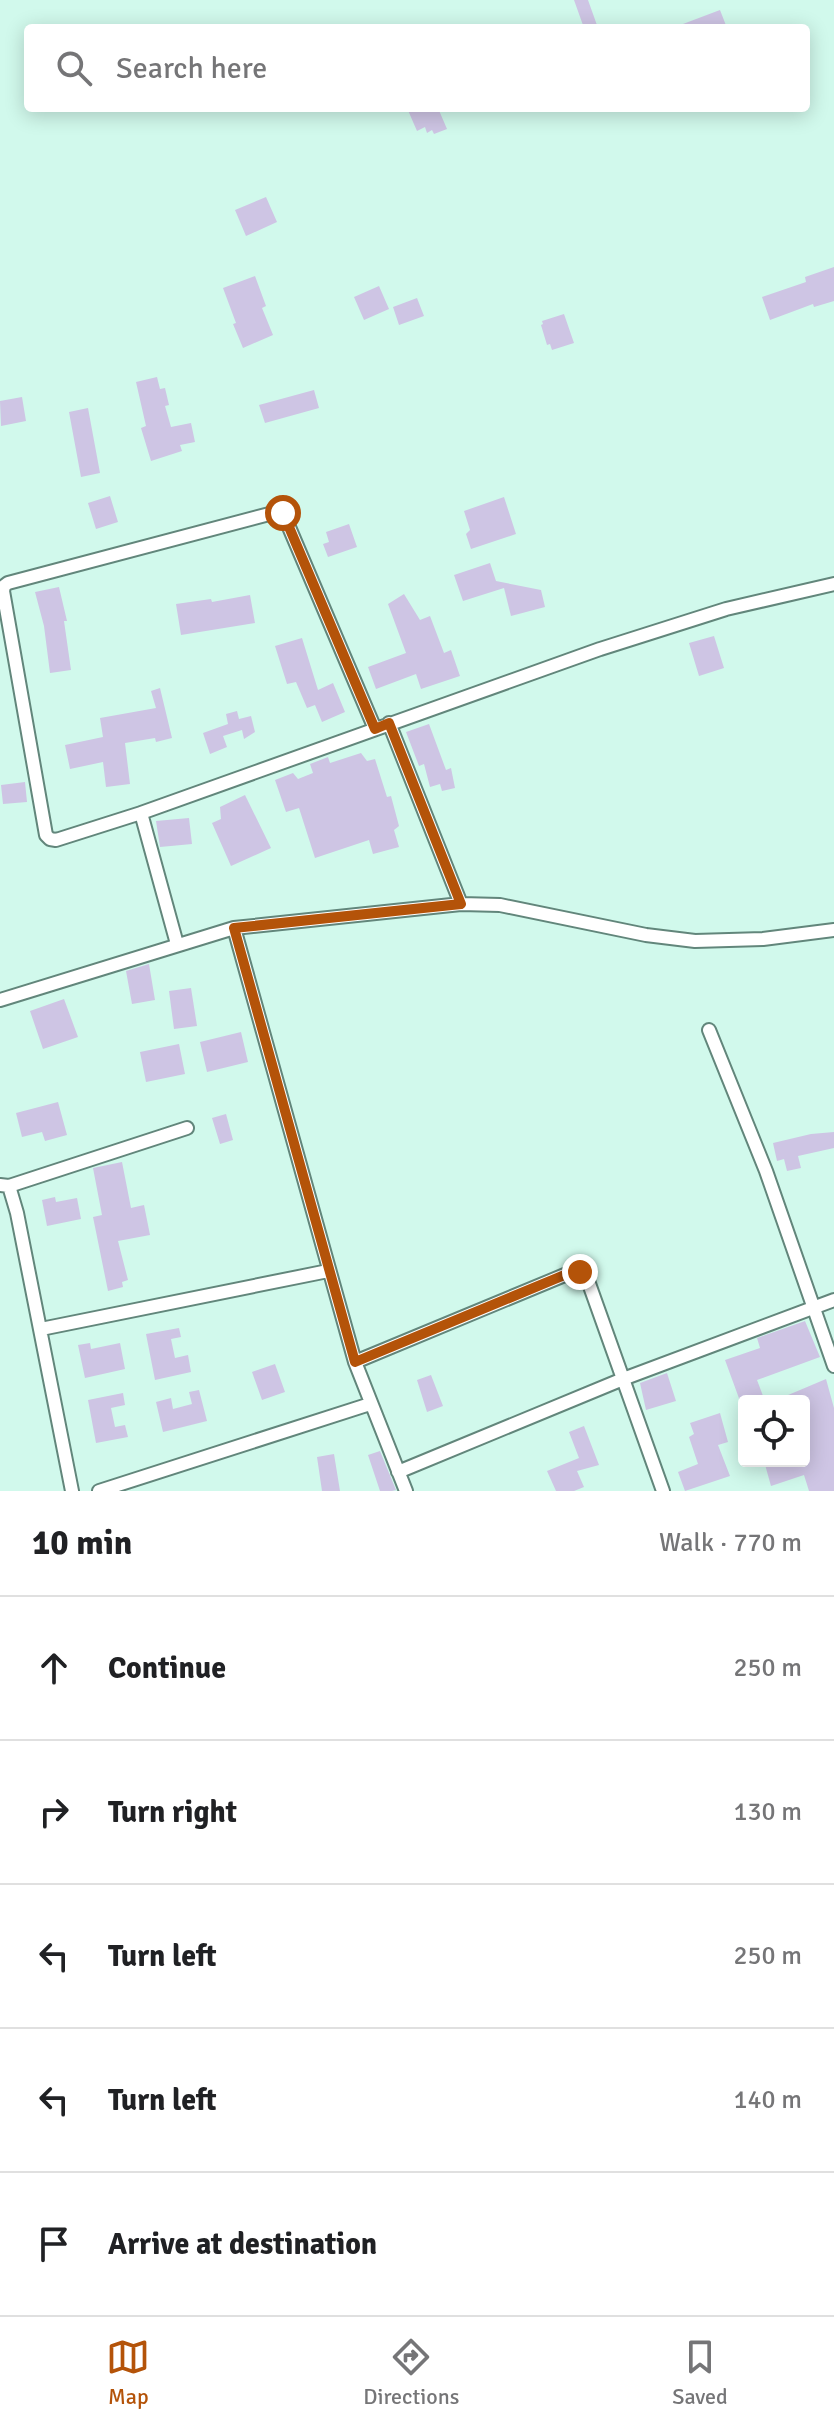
<!DOCTYPE html>
<html lang="en">
<head>
<meta charset="utf-8">
<style>
  :root { --surface:#fff; --page:#f6f6f6; --text:#202124; --muted:#757577; --line:#e0e0e0; --accent:#b45309 }
  body { margin:0; font-family:Signika,sans-serif; background:var(--page); color:var(--text) }
  .controls { position:absolute; right:24px; bottom:24px; display:grid; overflow:hidden; border-radius:8px; box-shadow:0 4px 20px #0003 }
  .controls button { width:72px; height:72px; display:grid; place-items:center; padding:0; border:0; border-bottom:2px solid var(--line); background:var(--surface); color:var(--text); font:40px sans-serif }
  .stop { position:absolute; width:24px; height:24px; margin:-18px; border:6px solid #b45309; border-radius:50%; background:#fff }
  .stop.end { background:#b45309; border-color:#fff; box-shadow:0 2px 8px #0008 }
  .list { margin:0; padding:0; list-style:none }
  h2 { display:flex; justify-content:space-between; align-items:center; height:104px; margin:0; padding:0 32px; font-size:34px }
  h2 small { font-size:26px; font-weight:400; color:var(--muted) }
  .list li { display:grid; grid-template-columns:52px 1fr auto; gap:24px; align-items:center; box-sizing:border-box; height:144px; padding:0 32px; border-top:2px solid var(--line) }
  .list b { display:block; font-size:30px; white-space:nowrap }
  .list em { font-size:26px; font-style:normal; color:var(--muted) }
  .icon { flex:none; width:44px; height:44px; fill:none; stroke:currentColor; stroke-width:2; stroke-linecap:round; stroke-linejoin:round }
  .map { position:relative; flex:none; width:834px; height:1491px; overflow:hidden }
  .search { position:absolute; background:var(--surface); box-shadow:0 4px 20px #0003; left:24px; right:24px; top:24px; height:88px; display:flex; align-items:center; gap:20px; box-sizing:border-box; padding:0 28px; border-radius:8px; color:var(--muted); font-size:30px }
  .sheet { height:824px; background:var(--surface) }
  nav { display:flex; justify-content:space-around; align-items:center; box-sizing:border-box; height:112px; border-top:2px solid var(--line); background:var(--surface); font-size:22px; color:var(--muted) }
  nav a { display:grid; justify-items:center; gap:4px }
  nav .on { color:var(--accent) }
  .map>svg:first-child { display:block }
  .building { fill:#cec5e4 }
  .lines { fill:none; stroke-linecap:round; stroke-linejoin:round }
  .minor-casing { stroke:#62867b; stroke-width:16 }
  .minor { stroke:#fff; stroke-width:12 }
  .route { stroke:#b45309; stroke-width:10 }
</style>
</head>
<body>
<div class="map">
<svg width="834" height="1491" viewBox="0 0 834 1491">
  <rect width="100%" height="100%" fill="#d1f9ec"/>
  <path class="building" d="M574 0H588L598 28H584Z
    M720 10 727 28H675V27Z
    M407 108H438L447 129 434 134 432 130 427 133 425 127 417 131Z
    M266 197 277 222 246 236 235 210Z
    M834 267V301L814 307 813 304 770 320 762 297 806 282 805 277Z
    M255 276 266 306 262 308 273 335 243 348 233 324 236 323 223 288Z
    M379 286 389 309 364 320 354 297Z
    M417 298 424 316 399 325 393 307Z
    M564 314 574 343 552 350 550 344 547 345 541 325 543 324 542 321Z
    M157 377 160 389 165 388 169 405 165 406 171 427 191 423 195 442 180 445 182 451 151 461 141 428 146 426 136 382Z
    M314 390 319 408 265 423 259 405Z
    M22 397 26 421 1 426 0 401Z
    M88 408 100 473 81 477 69 412Z
    M110 496 118 522 96 529 88 503Z
    M504 497 516 534 471 549 466 534 470 530 464 511Z
    M349 524 357 547 328 557 323 544 329 542 326 532Z
    M490 563 496 581 541 590 545 607 511 616 504 588 463 601 454 575Z
    M59 587 67 621H64L71 670 50 673 44 626 35 592Z
    M404 594 420 620 430 616 444 653 451 650 460 676 421 689 416 674 376 689 368 667 406 653 388 604Z
    M250 595 255 623 181 635 176 604 211 599 212 602Z
    M714 636 724 668 699 676 689 643Z
    M302 638 318 690 333 683 345 712 322 722 315 705 307 708 296 682 287 684 275 646Z
    M160 688 172 738 156 742 155 738 125 743 130 784 106 787 103 762 70 769 65 745 103 737 100 718 156 708 151 691Z
    M237 711 239 719 251 716 255 732 244 739 242 730 223 736 227 747 210 754 203 733 228 724 226 714Z
    M429 724 446 770 451 768 455 788 442 791 440 784 430 787 424 764 419 766 406 732Z
    M361 753 367 761 375 759 387 797 391 796 399 826 394 830 399 847 373 854 369 840 315 858 299 808 286 812 275 780 293 773 298 779 313 773 310 764 328 757 330 763Z
    M25 782 27 802 3 804 1 785Z
    M245 795 271 848 231 866 212 823 221 819 220 807Z
    M189 818 192 844 160 847 156 821Z
    M149 964 155 1000 132 1004 126 971Z
    M191 988 197 1026 174 1029 169 991Z
    M64 999 78 1037 43 1049 30 1011Z
    M241 1032 248 1062 207 1072 200 1042Z
    M179 1044 185 1074 146 1082 140 1052Z
    M58 1102 67 1135 45 1141 42 1132 22 1137 16 1113Z
    M226 1114 233 1140 220 1144 212 1118Z
    M834 1132V1148L798 1156 801 1168 787 1171 784 1159 777 1161 773 1143 811 1134Z
    M122 1162 131 1208 144 1205 150 1235 118 1241 128 1280 122 1282 123 1287 108 1291 93 1217 102 1215 93 1168Z
    M55 1197 56 1202 77 1198 81 1219 47 1226 42 1200Z
    M805 1321 820 1357 757 1380 765 1401H740L725 1360 760 1348 757 1338Z
    M179 1328 181 1337 171 1339 175 1358 188 1355 191 1372 155 1380 146 1334Z
    M90 1343 91 1349 120 1343 125 1369 85 1378 78 1345Z
    M275 1364 285 1392 262 1400 252 1372Z
    M667 1373 676 1401 646 1410 640 1383Z
    M431 1375 443 1406 427 1412 417 1380Z
    M826 1379 834 1408V1491H809L804 1475 771 1486 764 1461H777L779 1464 804 1461V1401H774Z
    M199 1390 207 1421 163 1432 156 1402 171 1398 173 1409 192 1404 189 1392Z
    M123 1393 125 1405 111 1408 115 1427 125 1425 128 1437 96 1443 88 1400Z
    M720 1413 728 1442 718 1445 730 1476 685 1491 678 1472 698 1464 689 1437 694 1434 690 1423Z
    M584 1426 599 1465 577 1471 584 1487 574 1491H556L547 1471 579 1458 569 1432Z
    M380 1451 396 1490 392 1491H380L368 1455Z
    M334 1454 340 1491H322L317 1457Z"/>
  <g class="lines">
    <defs>
      <path id="minor" d="M389 723 461 904
        M141 813 56 840 50 839 46 835 3 591 4 586 8 583 277 512 283 513 375 729
        M234 928 355 1362 406 1491
        M177 944 141 813 600 649 726 609 834 584
        M0 1000 234 928 461 904 500 905 646 935 695 941 763 939 834 930
        M709 1030 766 1171 834 1366
        M0 1185 9 1186 17 1213 72 1491
        M9 1186 187 1128
        M41 1329 328 1271
        M355 1362 567 1274 580 1272 587 1278 663 1491
        M398 1472 623 1379 834 1300
        M99 1491 370 1404"/>
    </defs>
    <use href="#minor" class="minor-casing"/>
    <use href="#minor" class="minor"/>
  </g>
  <g class="lines">
    <path class="route" d="M283 513 375 729 389 723 461 904 234 928 355 1362 567 1274 580 1272"/>
  </g>
</svg>
<div class="controls">
<button><svg class="icon" aria-label="locate" viewBox="0 0 24 24"><circle cx="12" cy="12" r="6"/><path d="M12 2v4M12 18v4M2 12h4M18 12h4"/></svg></button>
</div>
<div class="stop" style="left:283px;top:513px"></div>
<div class="stop end" style="left:580px;top:1272px"></div>
<div class="search"><svg class="icon" aria-label="search" viewBox="0 0 24 24"><circle cx="10" cy="10" r="6"/><path d="M15 15l6 6"/></svg>Search here</div>
</div>
<section class="sheet">
<h2>10 min<small>Walk · 770 m</small></h2>
<ul class="list">
<li><svg class="icon" aria-label="ahead" viewBox="0 0 24 24"><path d="M12 20V5M6 11l6-6 6 6"/></svg><div><b>Continue</b></div><em>250 m</em></li>
<li><svg class="icon" aria-label="right" viewBox="0 0 24 24"><path d="M7 20v-9h11M14 6l5 5-5 5"/></svg><div><b>Turn right</b></div><em>130 m</em></li>
<li><svg class="icon" aria-label="left" viewBox="0 0 24 24"><path d="M17 20v-9H6M10 6l-5 5 5 5"/></svg><div><b>Turn left</b></div><em>250 m</em></li>
<li><svg class="icon" aria-label="left" viewBox="0 0 24 24"><path d="M17 20v-9H6M10 6l-5 5 5 5"/></svg><div><b>Turn left</b></div><em>140 m</em></li>
<li><svg class="icon" aria-label="arrive" viewBox="0 0 24 24"><path d="M6 21V4h12l-3 4 3 4H6"/></svg><div><b>Arrive at destination</b></div></li>
</ul>
</section>
<nav>
<a class="on"><svg class="icon" aria-label="map" viewBox="0 0 24 24"><path d="M3 6l6-2 6 2 6-2v14l-6 2-6-2-6 2zM9 4v14M15 6v14"/></svg>Map</a>
<a><svg class="icon" aria-label="directions" viewBox="0 0 24 24"><path d="M12 3l9 9-9 9-9-9zM9 14v-3h6M13 9l2 2-2 2"/></svg>Directions</a>
<a><svg class="icon" aria-label="saved" viewBox="0 0 24 24"><path d="M7 4h10v16l-5-4-5 4z"/></svg>Saved</a>
</nav>
</body>
</html>
